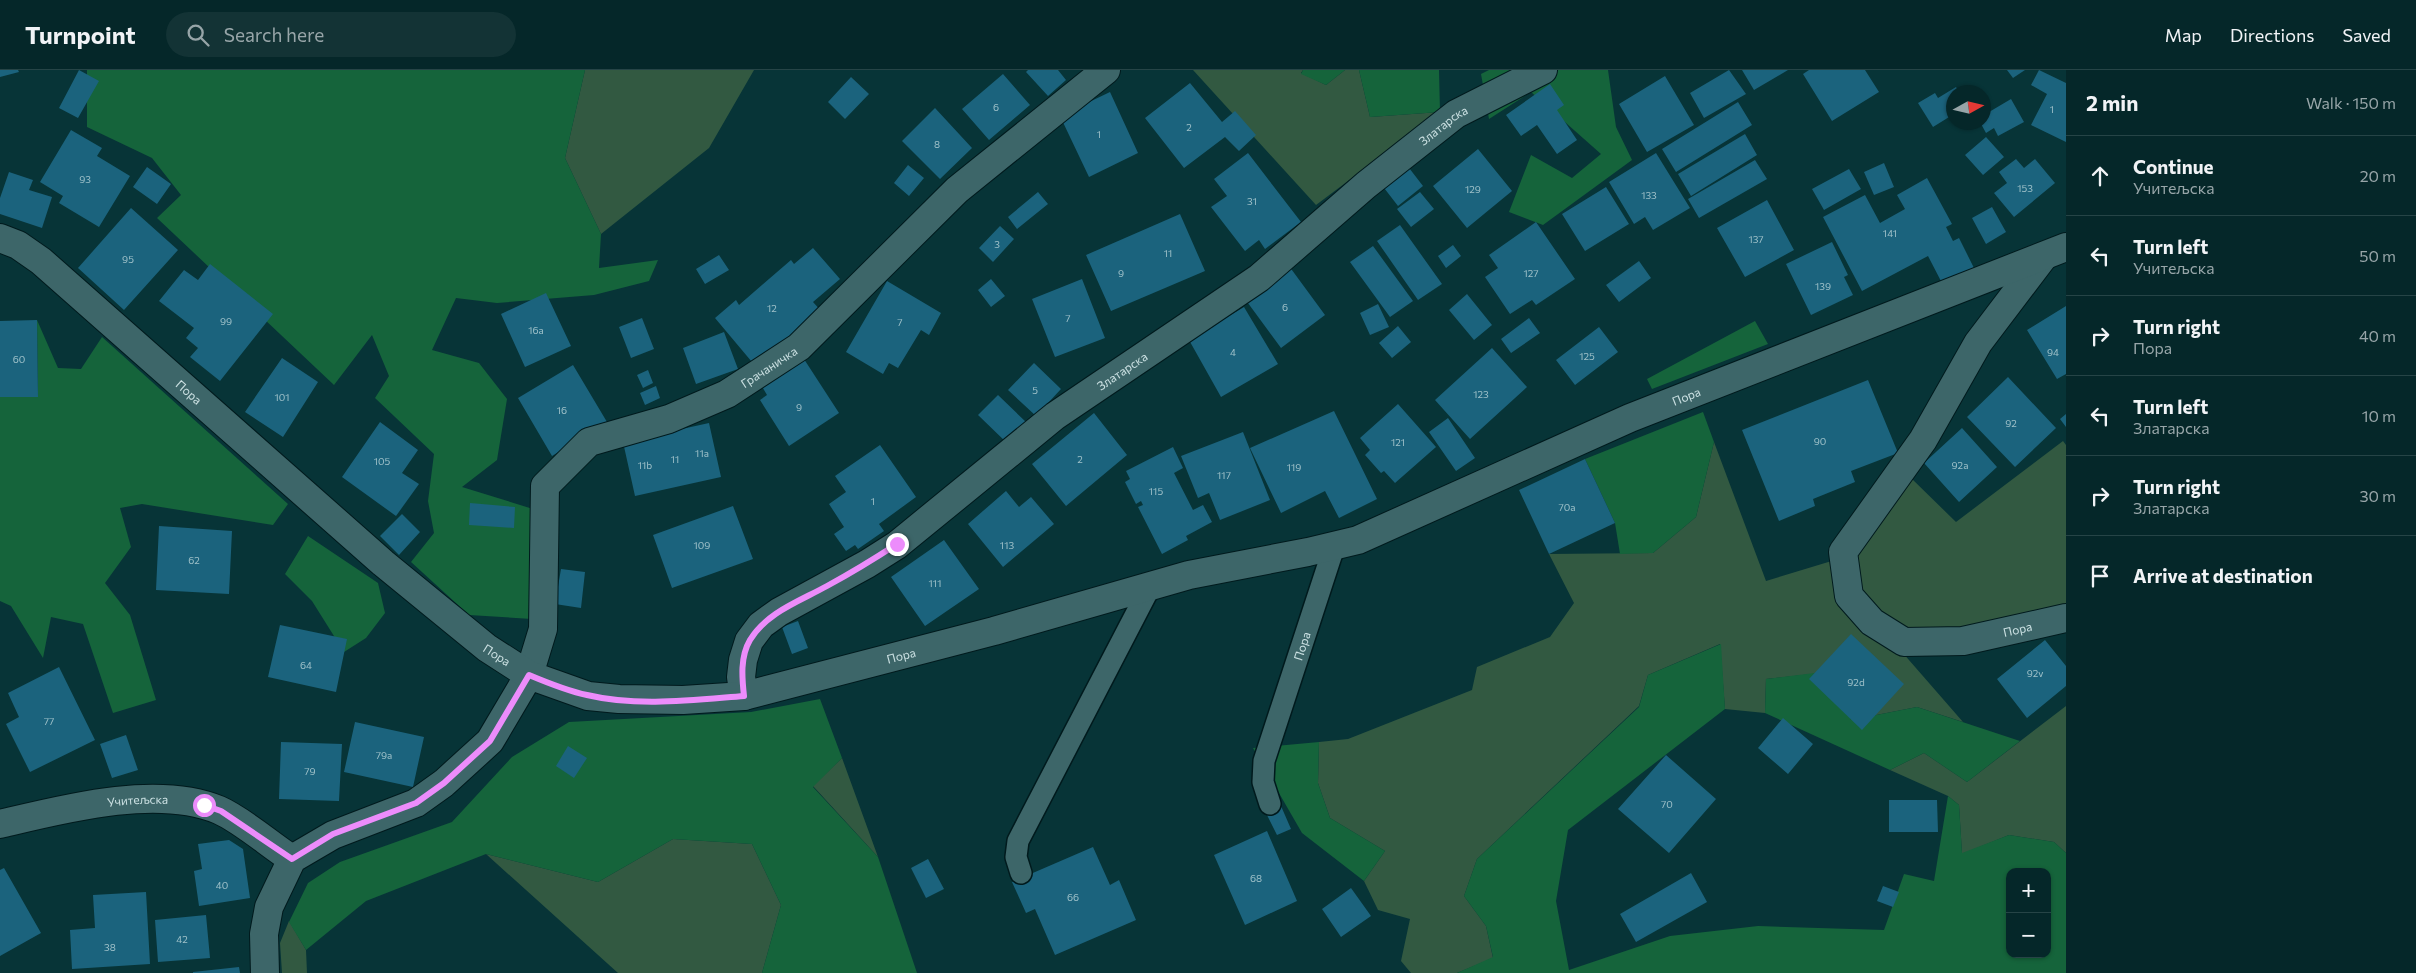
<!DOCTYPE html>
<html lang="en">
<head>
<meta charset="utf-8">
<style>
  :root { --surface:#052729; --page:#133335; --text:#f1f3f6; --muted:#97a5a8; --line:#264446 }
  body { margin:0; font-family:Commissioner,sans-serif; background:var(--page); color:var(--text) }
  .controls { position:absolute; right:15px; bottom:15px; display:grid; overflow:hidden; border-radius:10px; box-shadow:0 1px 4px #0004 }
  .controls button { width:45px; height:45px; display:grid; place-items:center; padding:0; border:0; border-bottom:1px solid var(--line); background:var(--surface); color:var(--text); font:25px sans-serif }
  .compass { position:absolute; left:1946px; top:15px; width:45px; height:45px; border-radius:50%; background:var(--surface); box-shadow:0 1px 4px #0004; rotate:82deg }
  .stop { position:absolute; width:15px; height:15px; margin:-11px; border:4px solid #ec8cfb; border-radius:50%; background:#fff }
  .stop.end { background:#ec8cfb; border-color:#fff; box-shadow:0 1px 5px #0008 }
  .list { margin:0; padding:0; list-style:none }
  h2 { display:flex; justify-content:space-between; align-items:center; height:65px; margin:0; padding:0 20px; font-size:21px }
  h2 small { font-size:16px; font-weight:400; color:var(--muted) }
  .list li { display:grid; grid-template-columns:32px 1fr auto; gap:15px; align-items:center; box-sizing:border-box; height:80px; padding:0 20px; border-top:1px solid var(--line) }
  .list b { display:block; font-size:19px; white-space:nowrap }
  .list p { margin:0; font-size:16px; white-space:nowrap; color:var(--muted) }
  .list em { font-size:16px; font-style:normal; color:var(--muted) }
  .icon { flex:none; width:28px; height:28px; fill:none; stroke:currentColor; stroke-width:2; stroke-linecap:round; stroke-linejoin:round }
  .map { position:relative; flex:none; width:2066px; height:903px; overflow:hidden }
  header { display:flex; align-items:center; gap:30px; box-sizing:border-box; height:70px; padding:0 25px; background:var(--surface); border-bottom:1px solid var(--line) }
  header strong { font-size:24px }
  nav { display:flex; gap:28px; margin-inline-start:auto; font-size:18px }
  .search { width:350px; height:45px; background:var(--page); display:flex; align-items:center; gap:12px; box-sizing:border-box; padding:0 18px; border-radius:28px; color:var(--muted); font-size:19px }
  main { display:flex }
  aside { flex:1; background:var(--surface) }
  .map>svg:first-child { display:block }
  .green { fill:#325941 }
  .forest { fill:#15643b; fill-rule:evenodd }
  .building { fill:#1b637d }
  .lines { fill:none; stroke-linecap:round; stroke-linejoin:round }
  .service-casing { stroke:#001a1d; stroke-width:24 }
  .minor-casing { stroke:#001a1d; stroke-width:30 }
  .tertiary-casing { stroke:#001a1d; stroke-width:30 }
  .service { stroke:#3d6669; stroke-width:21 }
  .minor { stroke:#3d6669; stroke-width:28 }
  .tertiary { stroke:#3d6669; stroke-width:28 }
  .route { stroke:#ec8cfb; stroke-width:6 }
  .labels { text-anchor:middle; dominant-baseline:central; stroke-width:4.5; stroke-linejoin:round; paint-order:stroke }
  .number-label { font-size:10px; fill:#9fc1c9 }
  .street-label { font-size:12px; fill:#cbe0e2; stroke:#08191a }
</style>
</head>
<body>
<header>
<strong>Turnpoint</strong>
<div class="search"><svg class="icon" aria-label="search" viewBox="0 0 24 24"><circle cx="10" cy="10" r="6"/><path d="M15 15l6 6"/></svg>Search here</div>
<nav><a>Map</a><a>Directions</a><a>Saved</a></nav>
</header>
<main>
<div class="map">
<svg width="2066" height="903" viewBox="0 0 2066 903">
  <rect width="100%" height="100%" fill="#073437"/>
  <path class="green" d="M585 0H754L709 78 601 164 565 88Z
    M1193 0H1303L1301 3 1326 15 1345 0H1359L1370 47 1440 42 1316 135Z
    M2063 371 2066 375V535L1902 582 1963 652 1917 637 1851 650 1839 601 1766 609 1765 643 1725 639 1720 574 1648 605 1639 636 1477 789 1464 826 1486 856 1493 888 1457 903H1411L1401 891 1410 849 1378 840 1364 811 1385 781 1330 748 1318 713 1319 672 1348 669 1472 620 1477 597 1550 567 1574 533 1549 484 1653 483 1696 447 1714 372 1766 511 1858 483 1910 407 1956 452Z
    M2066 636V783L2054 772 2009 765 1962 784 1959 735 1948 726 1890 700 1924 683 1967 712Z
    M842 688 878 787 813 716Z
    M673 769 752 774 781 835 762 903H618L486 784 598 812Z
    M289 851 306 880 307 903H282L280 873Z"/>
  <path class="forest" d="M87 0H585L565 88 601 164 599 198 658 190 649 211 594 225 497 233 456 228 432 280 479 293 507 329 497 390 462 417 533 439 532 549 469 545 411 492 434 463 428 431 434 384 375 328 389 306 372 265 334 315 157 148 181 125 152 88 87 57Z
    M1303 0H1345L1326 15 1301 4Z
    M1359 0H1439L1440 42 1370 47Z
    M1489 0H1608L1616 57 1632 90 1543 155 1509 142 1531 85 1572 108 1601 84 1531 22 1489 49 1481 4Z
    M37 250 58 298 81 299 102 267 288 434 273 455 142 434 120 438 131 477 105 513 130 545 156 630 113 643 83 554 51 547 43 588 11 536 0 531V327L38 326Z
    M1755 251 1768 274 1652 319 1647 309Z
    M1703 342 1714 372 1696 447 1653 483 1620 484 1615 453 1585 389Z
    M308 466 378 513 385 543 366 568 344 582 312 531 285 504Z
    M1721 574 1725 639 1568 760 1556 831 1569 900 1670 866 1758 856 1884 860 1904 804 1934 811 1948 726 1959 735 1962 783 2009 765 2054 772 2066 783V903H1457L1493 887 1486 856 1464 826 1477 789 1639 637 1648 605ZM2010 802H2047V884H2010Z
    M1839 600 1851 650 1917 637 2020 671 1967 712 1924 683 1890 700 1765 643 1766 609Z
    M820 629 842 688 813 717 878 787 917 903H762L781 835 752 774 673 769 598 812 486 784 366 831 306 880 289 852 308 813 340 792 452 752 512 687 569 652 751 642Z
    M1319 672 1318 713 1330 748 1385 781 1364 811 1302 763 1253 678Z"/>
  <path class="building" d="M0 0H18L19 2 0 7Z
    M79 0 99 11 78 48 59 38Z
    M1028 0H1058L1066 10 1048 26 1026 2Z
    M1729 0 1746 24 1704 48 1690 23Z
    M1742 0H1788L1754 20Z
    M1809 0H1865L1879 22 1832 51 1803 4Z
    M2007 0H2025L2013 8Z
    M2039 0 2066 13V72L2031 55 2047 24 2031 15Z
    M1003 4 1030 35 989 70 962 39Z
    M1665 6 1694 55 1647 82 1619 34Z
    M851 7 869 24 845 49 828 32Z
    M1190 13 1222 52 1235 41 1256 65 1239 81 1225 67 1184 98 1145 48Z
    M1550 14 1564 35 1557 40 1577 70 1557 84 1537 55 1521 66 1506 45Z
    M1956 17 1959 22H1954V44L1933 57 1918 33 1935 23 1938 28Z
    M1110 22 1138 83 1089 107 1060 46Z
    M2011 29 2024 52 1998 66 1994 58 1986 63 1980 52H1984V45Z
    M1738 32 1752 55 1676 102 1662 79Z
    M935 38 972 78 940 109 902 71Z
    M71 60 102 78 97 86 130 106 99 157 59 133 63 126 40 112Z
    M1745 64 1757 85 1691 126 1678 104Z
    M1986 67 2004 87 1983 105 1965 85Z
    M1478 79 1512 121 1467 158 1433 116Z
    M1248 83 1301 152 1265 179 1259 170 1245 181 1211 137 1227 126 1214 109Z
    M1656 83 1690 138 1653 160 1645 147 1634 154 1609 112Z
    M2016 89 2024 98 2035 89 2055 113 2014 147 1994 123 2007 113 1999 102Z
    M1755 90 1767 109 1699 148 1688 129Z
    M1884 93 1894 117 1874 125 1864 102Z
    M1406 94 1423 116 1398 136 1381 114Z
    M908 95 924 108 909 126 894 113Z
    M147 97 171 114 157 134 133 117Z
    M1849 99 1861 119 1824 140 1812 119Z
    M9 102 33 110 29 120 52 127 42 158 0 144V128Z
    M1927 108 1952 154 1946 157 1953 171 1959 168 1974 198 1943 215 1928 186 1862 221 1823 147 1865 125 1880 153 1905 139 1897 125Z
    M1606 117 1629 154 1585 181 1562 144Z
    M1038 122 1048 134 1017 159 1008 147Z
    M1420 122 1434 139 1411 157 1397 139Z
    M1767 130 1794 180 1745 207 1717 158Z
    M1992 137 2006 162 1986 174 1972 148Z
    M131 138 178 180 124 240 78 198Z
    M1180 144 1205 201 1111 241 1086 185Z
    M1536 152 1575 209 1536 235 1532 230 1510 244 1485 207 1498 198 1489 185Z
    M1400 155 1442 214 1418 230 1377 171Z
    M1000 156 1014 169 993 192 979 178Z
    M1832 172 1848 205 1844 207 1853 225 1811 245 1786 194Z
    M1453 175 1461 186 1446 198 1438 186Z
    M1373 176 1413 231 1390 247 1350 192Z
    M813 178 840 209 813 232 822 242 757 298 715 248 736 230 739 235 791 190 794 194Z
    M719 185 729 200 705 214 696 199Z
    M1639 191 1651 208 1619 232 1606 215Z
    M210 194 273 244 220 311 190 287 198 278 186 268 194 258 159 231 184 200 198 210Z
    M1289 196 1325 245 1281 278 1245 229Z
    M991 209 1005 226 991 237 978 220Z
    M1082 209 1105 268 1055 287 1032 229Z
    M887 211 941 243 929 265 921 260 898 298 889 293 883 304 846 282Z
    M546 223 571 276 525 297 501 244Z
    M1467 224 1492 255 1474 270 1449 240Z
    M1378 234 1389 257 1370 265 1360 243Z
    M2066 236V304L2057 309 2027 260Z
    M1244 237 1278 294 1221 327 1189 270Z
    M642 248 654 279 631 288 619 257Z
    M1529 248 1540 263 1511 283 1501 269Z
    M37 250 38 327H0V251Z
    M1398 256 1411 272 1392 288 1379 273Z
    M1599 257 1618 282 1575 315 1556 290Z
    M724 262 738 299 696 314 683 278Z
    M1492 278 1527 317 1470 369 1435 330Z
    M802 286 839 343 789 376 760 330 767 325 760 313Z
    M282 288 318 312 283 367 245 342Z
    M1034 293 1061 319 1036 346 1008 320Z
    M573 295 607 352 552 386 518 328Z
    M648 300 653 313 643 318 637 305Z
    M2008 307 2056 358 2015 397 1967 347Z
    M1868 310 1898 383 1851 401 1855 412 1813 429 1815 436 1779 451 1742 360Z
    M656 316 660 328 645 335 640 323Z
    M998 325 1027 353 1008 374 978 345Z
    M1398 334 1436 377 1395 413 1384 401 1381 403 1365 385 1370 380 1360 368Z
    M1334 341 1377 429 1339 448 1325 421 1281 443 1250 378Z
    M1094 343 1127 385 1066 436 1032 394Z
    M2066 344V357L2060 349Z
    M1448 348 1475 388 1456 401 1429 362Z
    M380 352 418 380 402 403 419 414 396 446 342 407Z
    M709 353 721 407 635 426 623 372Z
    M1962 358 1997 397 1959 432 1924 393Z
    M1243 362 1270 430 1220 450 1209 423 1198 428 1181 386Z
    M880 375 916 427 879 454 884 461 858 479 855 475 846 481 834 464 844 457 829 434 846 422 835 406Z
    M1173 377 1183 398 1174 403 1193 440 1203 435 1212 452 1186 466 1188 470 1162 484 1138 437 1143 435 1141 431 1136 434 1125 412 1130 409 1126 401Z
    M1585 389 1615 453 1549 484 1519 420Z
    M1006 421 1019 437 1031 427 1054 454 1003 497 968 454Z
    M470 433 515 437 514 458 469 455Z
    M733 436 753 489 672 518 653 465Z
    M402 444 420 462 399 485 380 466Z
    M159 456 232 461 229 524 156 520Z
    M944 470 979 519 925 556 891 507Z
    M561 499 585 502 581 538 555 534Z
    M798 551 808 578 792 584 782 557Z
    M280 555 347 569 336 622 268 607Z
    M1851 564 1904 614 1862 660 1809 609Z
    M2045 570 2066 596V616L2027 648 1997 609Z
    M59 597 95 670 30 702 6 654 19 647 8 623Z
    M1783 648 1813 674 1788 704 1758 678Z
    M355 652 424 667 413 717 344 702Z
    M126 665 138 700 112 708 100 674Z
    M281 672 342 674 339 731 279 729Z
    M568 676 587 688 574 708 556 696Z
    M1666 685 1716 729 1669 783 1618 739Z
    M1889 730H1937L1938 762H1889Z
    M1281 736 1291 759 1277 765 1266 743Z
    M1267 761 1297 831 1245 855 1214 785Z
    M229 770 243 779 250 828 199 836 194 801 202 799 198 774Z
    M1093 777 1110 815 1119 810 1136 850 1055 885 1035 839 1026 843 1012 812Z
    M928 789 944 819 926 828 911 798Z
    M4 798 41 863 0 886V800Z
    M1691 803 1707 832 1636 872 1620 844Z
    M1883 816 1899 822 1893 837 1877 831Z
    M1351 818 1371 846 1341 867 1322 839Z
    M146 822 150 894 72 899 70 860 95 858 93 825Z
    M206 845 210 888 158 892 155 850Z
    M239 897 240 903H193V902Z"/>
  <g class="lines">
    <defs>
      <g id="service">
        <path id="s1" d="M1270 734 1263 712 1264 691 1334 477"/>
        <path d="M1021 803 1016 787 1018 771 1151 515"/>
      </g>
      <g id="minor">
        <path id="s2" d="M2044 186 1978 273 1923 370 1843 482 1849 526 1872 552 1904 572 1963 571 2066 548"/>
        <path id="s3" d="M744 626 741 607 743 590 749 571 761 555 779 542 867 494 897 475 1055 346 1259 208 1366 115 1456 44 1543 0"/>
        <path id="s4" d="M0 754C63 739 157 714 219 740 242 750 270 775 292 789"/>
        <path id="s5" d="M265 903 264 864 269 837 292 789 333 765 416 733 444 713 490 671 529 605 543 559 545 416 589 372 669 349 727 324 799 277 957 120 1106 0"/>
      </g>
      <g id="tertiary">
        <path id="s6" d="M0 168 18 175 41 191 383 493 487 578 529 605 588 626 619 629 683 630 744 626 994 561 1189 505 1308 482 1358 470 1630 348 2066 177"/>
      </g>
    </defs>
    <use href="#service" class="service-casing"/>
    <use href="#minor" class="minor-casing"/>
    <use href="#tertiary" class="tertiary-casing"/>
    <use href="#service" class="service"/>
    <use href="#minor" class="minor"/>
    <use href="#tertiary" class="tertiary"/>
  </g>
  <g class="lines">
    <path class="route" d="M204 735 221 741 292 789 333 764 416 733 444 713 490 671 529 605C548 613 567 621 587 625 637 637 693 630 744 626 742 608 740 587 750 570 767 542 800 531 827 516 851 503 874 489 897 474"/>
  </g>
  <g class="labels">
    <g class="number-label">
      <text x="996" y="37">6</text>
      <text x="2052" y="39">1</text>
      <text x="1189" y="57">2</text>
      <text x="1099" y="64">1</text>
      <text x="937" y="74">8</text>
      <text x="85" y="109">93</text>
      <text x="2025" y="118">153</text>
      <text x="1473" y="119">129</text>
      <text x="1649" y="125">133</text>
      <text x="1252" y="131">31</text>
      <text x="1890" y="163">141</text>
      <text x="1756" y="169">137</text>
      <text x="997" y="174">3</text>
      <text x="1168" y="183">11</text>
      <text x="128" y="189">95</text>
      <text x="1121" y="203">9</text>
      <text x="1531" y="203">127</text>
      <text x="1823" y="216">139</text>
      <text x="1285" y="237">6</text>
      <text x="772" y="238">12</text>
      <text x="1068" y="248">7</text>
      <text x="226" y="251">99</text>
      <text x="900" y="252">7</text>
      <text x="536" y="260">16a</text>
      <text x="1233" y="282">4</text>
      <text x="2053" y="282">94</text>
      <text x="1587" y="286">125</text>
      <text x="19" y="289">60</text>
      <text x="1035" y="320">5</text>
      <text x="1481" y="324">123</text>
      <text x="282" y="327">101</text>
      <text x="799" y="337">9</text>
      <text x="562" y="340">16</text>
      <text x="2011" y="353">92</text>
      <text x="1820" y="371">90</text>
      <text x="1398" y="372">121</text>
      <text x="702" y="383">11a</text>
      <text x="675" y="389">11</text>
      <text x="1080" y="389">2</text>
      <text x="382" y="391">105</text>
      <text x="645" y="395">11b</text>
      <text x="1960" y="395">92a</text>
      <text x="1294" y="397">119</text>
      <text x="1224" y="405">117</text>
      <text x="1156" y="421">115</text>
      <text x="873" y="431">1</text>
      <text x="1567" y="437">70a</text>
      <text x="702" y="475">109</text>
      <text x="1007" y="475">113</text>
      <text x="194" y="490">62</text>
      <text x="935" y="513">111</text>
      <text x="306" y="595">64</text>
      <text x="2035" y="603">92v</text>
      <text x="1856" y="612">92d</text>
      <text x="49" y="651">77</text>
      <text x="384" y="685">79a</text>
      <text x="310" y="701">79</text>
      <text x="1667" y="734">70</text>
      <text x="1256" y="808">68</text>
      <text x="222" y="815">40</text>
      <text x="1073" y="827">66</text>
      <text x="182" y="869">42</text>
      <text x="110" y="877">38</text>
    </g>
    <g class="street-label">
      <text stroke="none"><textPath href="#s3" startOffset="924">Златарска</textPath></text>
      <text stroke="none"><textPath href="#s5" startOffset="879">Грачаничка</textPath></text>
      <text stroke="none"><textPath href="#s3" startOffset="519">Златарска</textPath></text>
      <text stroke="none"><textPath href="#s6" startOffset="245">Пора</textPath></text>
      <text stroke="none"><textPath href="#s6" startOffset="1899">Пора</textPath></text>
      <text stroke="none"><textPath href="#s2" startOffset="590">Пора</textPath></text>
      <text stroke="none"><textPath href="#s1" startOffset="165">Пора</textPath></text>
      <text stroke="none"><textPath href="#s6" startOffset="650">Пора</textPath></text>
      <text stroke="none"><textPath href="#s6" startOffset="1069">Пора</textPath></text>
      <text stroke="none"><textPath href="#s4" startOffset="140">Учитељска</textPath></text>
    </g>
  </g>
</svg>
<div class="controls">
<button>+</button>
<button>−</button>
</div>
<svg class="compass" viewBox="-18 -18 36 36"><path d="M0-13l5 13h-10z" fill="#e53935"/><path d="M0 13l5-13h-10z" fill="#97a5a8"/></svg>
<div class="stop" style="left:204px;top:735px"></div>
<div class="stop end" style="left:897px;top:474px"></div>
</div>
<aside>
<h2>2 min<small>Walk · 150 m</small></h2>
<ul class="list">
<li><svg class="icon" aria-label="ahead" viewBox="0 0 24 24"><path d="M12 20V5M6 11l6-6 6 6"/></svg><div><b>Continue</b><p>Учитељска</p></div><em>20 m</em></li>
<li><svg class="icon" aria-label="left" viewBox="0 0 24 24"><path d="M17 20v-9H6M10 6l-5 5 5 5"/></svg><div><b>Turn left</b><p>Учитељска</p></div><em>50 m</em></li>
<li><svg class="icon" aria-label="right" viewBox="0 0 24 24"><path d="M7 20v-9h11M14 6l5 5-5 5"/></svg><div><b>Turn right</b><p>Пора</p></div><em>40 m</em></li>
<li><svg class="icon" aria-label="left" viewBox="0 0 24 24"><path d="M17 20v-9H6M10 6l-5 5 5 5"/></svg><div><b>Turn left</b><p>Златарска</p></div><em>10 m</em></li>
<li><svg class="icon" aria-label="right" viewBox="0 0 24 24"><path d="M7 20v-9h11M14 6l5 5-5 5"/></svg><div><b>Turn right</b><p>Златарска</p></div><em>30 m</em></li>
<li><svg class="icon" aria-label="arrive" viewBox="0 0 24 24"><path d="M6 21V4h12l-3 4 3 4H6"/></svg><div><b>Arrive at destination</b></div></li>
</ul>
</aside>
</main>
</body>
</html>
